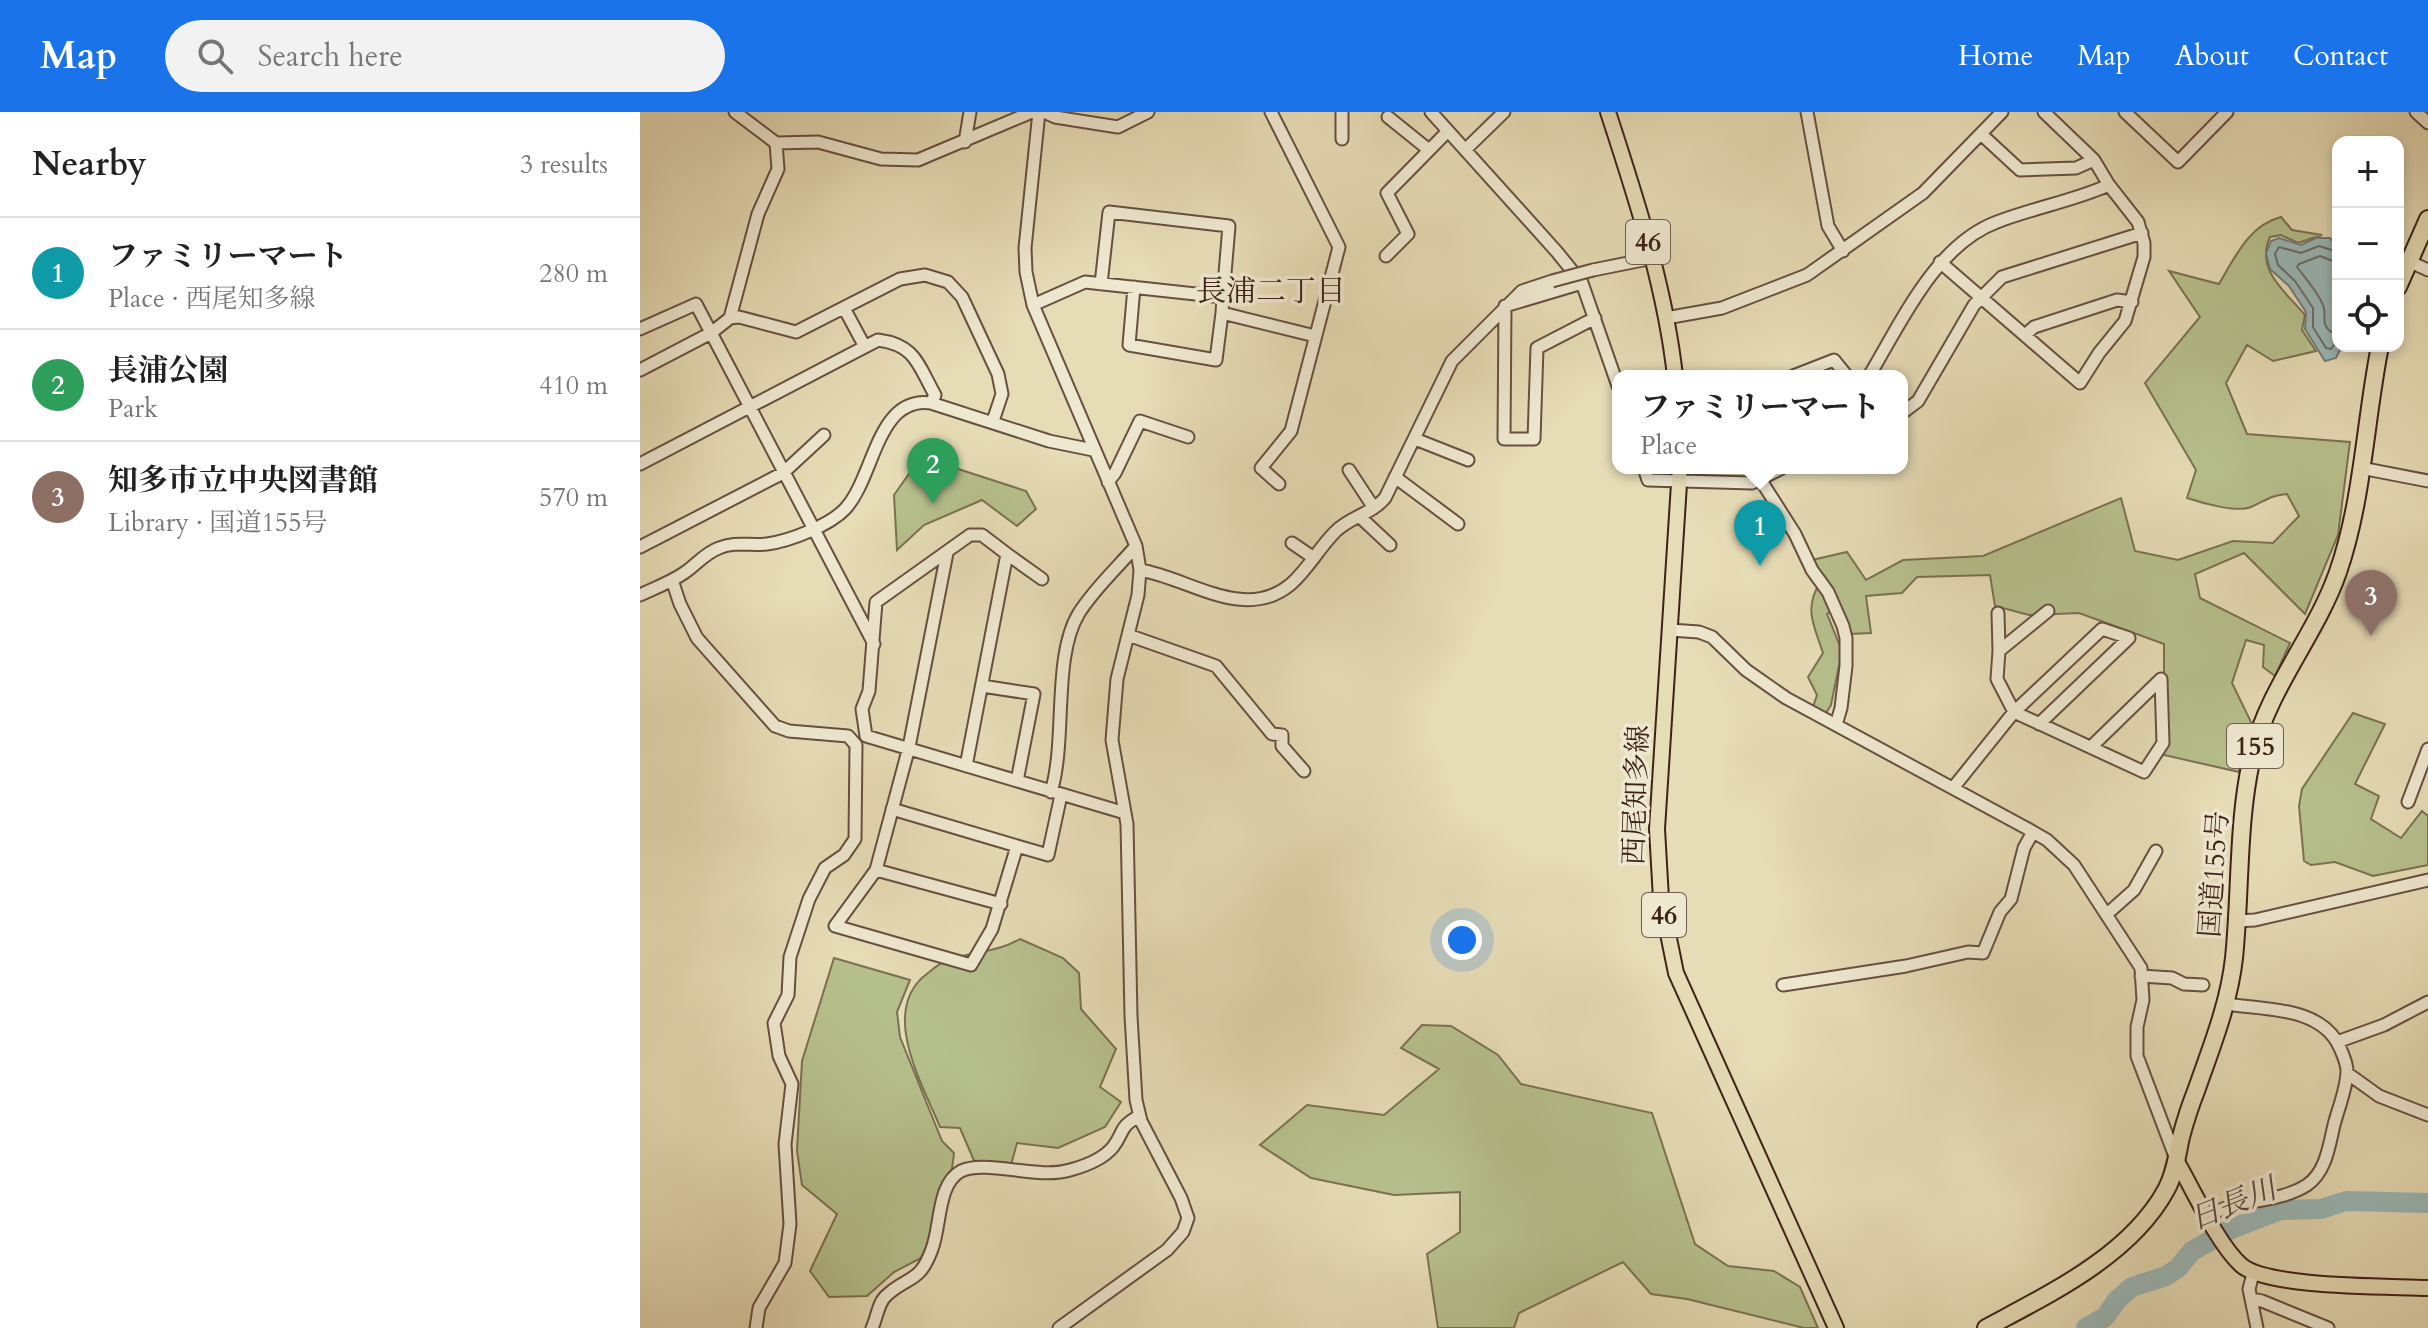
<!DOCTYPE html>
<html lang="en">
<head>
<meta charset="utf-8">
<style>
  :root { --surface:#fff; --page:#f2f2f2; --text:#222; --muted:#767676; --line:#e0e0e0; --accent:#1a73e8 }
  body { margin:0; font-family:Cardo,"Noto Serif JP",serif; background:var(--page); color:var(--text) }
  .controls { position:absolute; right:24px; top:24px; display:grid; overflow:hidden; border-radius:16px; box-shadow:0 4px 12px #0003 }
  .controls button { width:72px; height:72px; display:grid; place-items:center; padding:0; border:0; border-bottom:2px solid var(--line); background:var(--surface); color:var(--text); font:40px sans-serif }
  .you { position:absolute; left:822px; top:828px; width:28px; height:28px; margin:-20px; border:6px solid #fff; border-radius:50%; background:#1a73e8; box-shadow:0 0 0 12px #1a73e833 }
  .badge { display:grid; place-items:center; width:52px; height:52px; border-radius:50%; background:var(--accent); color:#fff; font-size:26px; font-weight:700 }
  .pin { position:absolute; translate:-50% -66px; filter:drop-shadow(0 2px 4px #0008) }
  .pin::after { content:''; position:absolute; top:42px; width:28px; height:24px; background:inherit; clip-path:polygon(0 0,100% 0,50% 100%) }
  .popup { position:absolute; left:972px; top:258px; width:296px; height:104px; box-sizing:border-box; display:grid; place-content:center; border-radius:16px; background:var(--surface); filter:drop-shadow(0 2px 6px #0005); font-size:26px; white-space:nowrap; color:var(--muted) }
  .popup b { font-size:30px; color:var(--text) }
  .popup::after { content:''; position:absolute; left:50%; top:100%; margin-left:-16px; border:16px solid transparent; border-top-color:var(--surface) }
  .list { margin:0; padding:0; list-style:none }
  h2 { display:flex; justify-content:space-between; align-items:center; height:104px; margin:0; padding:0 32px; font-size:34px }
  h2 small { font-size:26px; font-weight:400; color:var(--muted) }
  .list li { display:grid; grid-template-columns:52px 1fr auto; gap:24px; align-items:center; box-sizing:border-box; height:112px; padding:0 32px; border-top:2px solid var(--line) }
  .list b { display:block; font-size:30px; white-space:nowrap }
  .list p { margin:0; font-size:26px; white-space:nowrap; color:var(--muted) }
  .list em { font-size:26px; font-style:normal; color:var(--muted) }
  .icon { flex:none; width:44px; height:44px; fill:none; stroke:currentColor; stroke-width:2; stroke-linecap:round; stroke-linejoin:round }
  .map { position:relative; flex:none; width:1788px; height:1216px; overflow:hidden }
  header { display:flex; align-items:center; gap:48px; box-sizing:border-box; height:112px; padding:0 40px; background:var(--accent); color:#fff }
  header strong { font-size:38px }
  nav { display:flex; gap:44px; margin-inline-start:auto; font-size:28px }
  .search { width:560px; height:72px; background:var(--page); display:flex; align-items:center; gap:20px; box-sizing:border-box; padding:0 28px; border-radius:44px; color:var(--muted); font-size:30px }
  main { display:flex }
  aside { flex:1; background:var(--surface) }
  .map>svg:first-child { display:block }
  .green { fill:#b6c08d; stroke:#7a7152; stroke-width:2 }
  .water { fill:#9bb9b9; stroke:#757d79; stroke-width:2 }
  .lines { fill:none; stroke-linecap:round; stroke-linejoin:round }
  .shore { stroke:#6c6e68; stroke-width:2 }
  .river { stroke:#9bb9b9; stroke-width:20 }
  .minor-casing { stroke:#675040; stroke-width:15 }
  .major-casing { stroke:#3d2218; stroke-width:18 }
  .highway-casing { stroke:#3d2218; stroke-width:20 }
  .minor { stroke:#efe8d0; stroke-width:11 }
  .major { stroke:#e6dcb6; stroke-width:14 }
  .highway { stroke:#e6dcb6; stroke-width:16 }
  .minor-bridge-casing { stroke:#675040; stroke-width:15; stroke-linecap:butt }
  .minor-bridge { stroke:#efe8d0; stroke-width:11 }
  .labels { text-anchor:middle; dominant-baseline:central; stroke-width:7; stroke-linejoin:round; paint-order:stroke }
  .shield { fill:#efe8d0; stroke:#725d4f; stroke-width:2 }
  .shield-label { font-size:26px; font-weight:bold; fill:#3d2218 }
  .street-label { font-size:28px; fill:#3d2218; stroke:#efe8d0 }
  .neighbourhood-label { font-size:30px; fill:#3d2218; stroke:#efe8d0 }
  .water-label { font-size:30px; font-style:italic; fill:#544840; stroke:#efe8d0 }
</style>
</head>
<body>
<header>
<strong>Map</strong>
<div class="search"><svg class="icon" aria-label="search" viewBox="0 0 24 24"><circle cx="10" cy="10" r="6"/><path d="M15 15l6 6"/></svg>Search here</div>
<nav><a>Home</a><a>Map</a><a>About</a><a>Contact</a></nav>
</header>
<main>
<aside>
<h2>Nearby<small>3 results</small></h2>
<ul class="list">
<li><span class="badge" style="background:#0f9aa8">1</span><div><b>ファミリーマート</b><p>Place · 西尾知多線</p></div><em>280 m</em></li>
<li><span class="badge" style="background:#2e9e5b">2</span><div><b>長浦公園</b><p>Park</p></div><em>410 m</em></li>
<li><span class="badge" style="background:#8d6e63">3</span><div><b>知多市立中央図書館</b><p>Library · 国道155号</p></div><em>570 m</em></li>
</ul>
</aside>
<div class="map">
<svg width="1788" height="1216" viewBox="0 0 1788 1216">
  <rect width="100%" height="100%" fill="#e6dcb6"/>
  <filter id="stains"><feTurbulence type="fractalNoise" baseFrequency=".0025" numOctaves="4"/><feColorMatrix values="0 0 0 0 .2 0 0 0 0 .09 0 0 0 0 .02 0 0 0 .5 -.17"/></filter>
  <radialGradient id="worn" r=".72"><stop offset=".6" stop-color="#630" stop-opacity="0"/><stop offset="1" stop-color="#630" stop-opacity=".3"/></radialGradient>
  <path class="green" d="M1641 105 1652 118 1682 123 1658 131 1641 123 1630 125C1615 158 1645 179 1665 203L1662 218 1676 239 1633 249 1607 233 1586 271 1607 322 1710 330 1698 423 1665 502 1604 441 1555 462 1560 486 1650 531 1635 564 1623 555 1624 533 1606 528 1592 571 1611 610 1599 660 1524 643V532L1439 501 1389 503 1355 494 1350 463 1277 465 1262 481 1226 484 1231 521 1209 522 1196 496 1187 502 1202 539 1191 593 1186 601 1173 595 1177 583 1168 565 1183 541C1173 511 1163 496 1182 467L1172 448 1207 440 1226 468 1263 448 1343 444 1481 386 1495 439 1538 448 1593 429 1633 431 1659 404 1647 382C1631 383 1625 389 1611 395 1597 401 1562 391 1547 386L1556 358 1505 271 1560 205 1529 159 1579 172C1595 145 1609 113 1641 105Z
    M281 345 386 379 396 397 377 414 342 388 284 413 257 438 254 383Z
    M1713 601 1745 612 1715 672 1739 684 1731 707 1761 726 1782 699 1788 704V753L1733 764 1695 750 1671 753 1664 749 1659 694 1662 677Z
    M380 827 423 846 439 861 441 897 476 937 460 975 481 990 465 1015 418 1036 377 1031 371 1053 335 1051 320 1016 300 1015C282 971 238 897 288 861 294 856 301 850 308 848 334 839 355 841 380 827Z
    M194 846 270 868 257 900 260 925 302 1029 314 1041 311 1065 301 1105 281 1146 254 1160 227 1184 189 1185 170 1159 197 1102 162 1073 157 1039 162 949Z
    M782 913 811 914 858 943 881 972 1012 1001 1055 1132 1088 1154 1134 1159 1160 1175 1178 1216H1164L1047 1187 1011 1182 983 1150 879 1201 874 1216H798L787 1142 820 1120V1080L754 1083 671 1066 620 1033 667 993 744 1003 799 957 761 936Z"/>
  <path class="water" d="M1639 126 1661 133 1676 126H1690L1698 137V234H1702L1696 246 1685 249 1665 217 1666 200 1649 174 1630 157 1626 141 1631 129Z"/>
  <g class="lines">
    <path class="shore" d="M1698 140 1679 134 1661 141 1639 135 1635 142 1638 153 1655 169 1673 196V215L1686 236 1691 237 1698 228
      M1698 151 1680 144 1659 152 1657 155C1665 166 1680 182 1684 196 1686 207 1681 212 1691 220L1698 217"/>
    <path class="river" d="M1446 1216 1465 1205 1477 1188 1492 1175 1526 1164 1538 1156 1552 1139 1591 1117 1641 1098 1681 1097 1706 1089 1788 1091"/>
    <defs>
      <path id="minor" d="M95 0 136 31 178 30 241 47 278 48 392 0
        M399 0 385 136 386 160 393 193 496 434 500 458 498 483 477 567 472 628 487 712 491 904 496 988 501 1009 541 1086 548 1106 543 1120 527 1138 419 1216
        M404 0 415 5 478 15 508 0
        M631 0 699 135 651 319 621 356 639 372
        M702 0V27
        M791 0 917 140 942 171 978 274
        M1167 0 1188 114 1203 139
        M1485 0 1538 50 1587 0
        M1776 0 1788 11
        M748 5 789 38
        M1341 22 1380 58 1436 56 1454 48
        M325 30 330 0
        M825 38 864 0
        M746 144 768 122 747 81 808 19
        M1768 149 1788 158
        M1300 150 1440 271 1459 241 1485 209 1504 145V131L1498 110 1469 73 1454 48 1404 0
        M953 158 1013 146
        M942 171 865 194 864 327H894L897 236 955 206
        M461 172 469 100 589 114 583 185
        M494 175 489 233 576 248 582 201
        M393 193 445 170 583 185 582 201 675 224
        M204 196 225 235
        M90 206 118 102 138 57 136 31
        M1026 206 1082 196 1167 163 1283 81 1362 0
        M0 217 56 192 234 532
        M1385 223 1394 215 1477 188 1492 190
        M0 258 71 221 90 206 99 205 156 220 260 167 285 163 308 170 322 185 358 262 362 282 353 309
        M1153 264 1194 248 1207 264
        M1229 264C1261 211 1295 133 1357 110 1393 96 1433 89 1469 73
        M1262 301 1278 289 1334 193 1362 165 1502 121
        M775 327 828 348
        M0 352 238 228C276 233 278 253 295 283L291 291
        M1004 356 1008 368 1112 371 1142 356
        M1721 356 1788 369
        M709 358 734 396
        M755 365 818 412
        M1120 367 1155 422 1172 458 1188 480 1203 514 1206 526V554L1201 596 1196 613
        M468 370 475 361 500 309 548 325
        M719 404 750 433
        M652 431 674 446
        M0 435 143 361 184 323
        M307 441 269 635 236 758 195 814 331 853 352 817 377 734 408 743 421 683
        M367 442 402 467
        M500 458C549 466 605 511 651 472 668 457 679 436 695 420 709 405 732 402 745 386L812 249 882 179 912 169
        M32 468 40 492 57 526 135 614 149 619 208 624 216 633 215 727 204 743 185 756 169 787 150 845 148 883 134 911 139 944 152 972 145 1032 150 1112 145 1151 119 1196 116 1216
        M0 483C15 476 31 470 44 461 56 453 65 441 79 436 95 429 110 434 127 432 150 429 190 413 205 397 235 365 236 284 291 291L409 329 453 338
        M1408 499 1359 539 1357 567 1374 600 1504 660 1523 631 1521 567 1451 635
        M1358 501 1359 539
        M1030 518 1059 520 1072 525 1106 558 1146 586 1388 717 1407 728 1434 753 1501 856 1503 888 1497 915V944L1536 1047
        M488 523 576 554 632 622 642 623V634L664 659
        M342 574 394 582 377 669
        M326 654 367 442 342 423H330L236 490 229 579 222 597 226 624 485 701
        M1313 676 1374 600 1462 517 1489 526 1399 612
        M411 680C427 628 412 545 439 501 454 477 477 456 496 434
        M1768 690 1788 637
        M252 697 377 734
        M236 758 361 792
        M1467 802 1494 778 1516 739
        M1597 809 1615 808 1788 768
        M1501 864 1532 866 1544 872 1563 873
        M1143 873 1266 854 1328 840 1343 841 1360 800 1371 787 1384 736 1393 720
        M1697 930 1744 913 1788 890
        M1707 961 1739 984 1788 1003
        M1568 1104C1597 1086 1638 1092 1667 1073 1686 1060 1689 1034 1694 1013 1698 997 1707 976 1707 959 1707 951 1703 943 1700 936 1682 894 1624 898 1586 892
        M1613 1162 1609 1177 1617 1216
        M1612 1187 1622 1189 1688 1216
        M232 1216C237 1206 238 1190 247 1183 268 1164 280 1171 292 1137 301 1114 297 1072 321 1059 346 1047 398 1068 430 1058 445 1054 463 1047 473 1035 485 1019 478 1016 499 1004"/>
      <path id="major" d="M968 0C996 86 1025 174 1035 264
        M1040 356 1017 717 1021 787 1036 861 1196 1216
        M1536 1048C1553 1077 1577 1131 1601 1153 1627 1176 1748 1174 1788 1176"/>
      <path id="highway" d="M1758 175 1788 107
        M1346 1216C1409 1182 1490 1144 1526 1078 1535 1062 1537 1043 1541 1025 1545 1010 1550 994 1556 979 1571 936 1589 892 1594 846 1601 778 1597 706 1613 641 1629 575 1676 523 1698 460 1723 388 1725 309 1740 234"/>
    </defs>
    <use href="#minor" class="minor-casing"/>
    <use href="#major" class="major-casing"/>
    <use href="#highway" class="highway-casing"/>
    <use href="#minor" class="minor"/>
    <use href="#major" class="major"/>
    <use href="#highway" class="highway"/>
    <defs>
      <path id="minor-bridge" d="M912 169 953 158"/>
    </defs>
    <use href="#minor-bridge" class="minor-bridge-casing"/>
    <use href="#minor-bridge" class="minor-bridge"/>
  </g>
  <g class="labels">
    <g class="shield">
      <rect x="986" y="108" width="44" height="44" rx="6"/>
      <rect x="1587" y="612" width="56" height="44" rx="6"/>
      <rect x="1002" y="781" width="44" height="44" rx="6"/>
    </g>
    <g class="shield-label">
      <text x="1008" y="130">46</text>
      <text x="1615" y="634">155</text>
      <text x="1024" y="803">46</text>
    </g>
    <g class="street-label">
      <text transform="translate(996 683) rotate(-88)">西尾知多線</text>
      <text transform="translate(1574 762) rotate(-86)">国道155号</text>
    </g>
    <g class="neighbourhood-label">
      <text x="631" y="179">長浦二丁目</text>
    </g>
    <g class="water-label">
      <text transform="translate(1593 1092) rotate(-22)">日長川</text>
    </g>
  </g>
  <rect width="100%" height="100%" filter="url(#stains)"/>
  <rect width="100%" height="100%" fill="url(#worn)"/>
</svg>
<div class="controls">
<button>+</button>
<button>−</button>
<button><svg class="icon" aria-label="locate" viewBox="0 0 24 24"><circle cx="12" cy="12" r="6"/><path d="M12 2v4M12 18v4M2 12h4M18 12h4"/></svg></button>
</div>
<div class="you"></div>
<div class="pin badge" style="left:1120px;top:454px;background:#0f9aa8">1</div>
<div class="popup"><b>ファミリーマート</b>Place</div>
<div class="pin badge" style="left:293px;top:392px;background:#2e9e5b">2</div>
<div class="pin badge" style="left:1731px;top:524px;background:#8d6e63">3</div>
</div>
</main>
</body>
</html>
